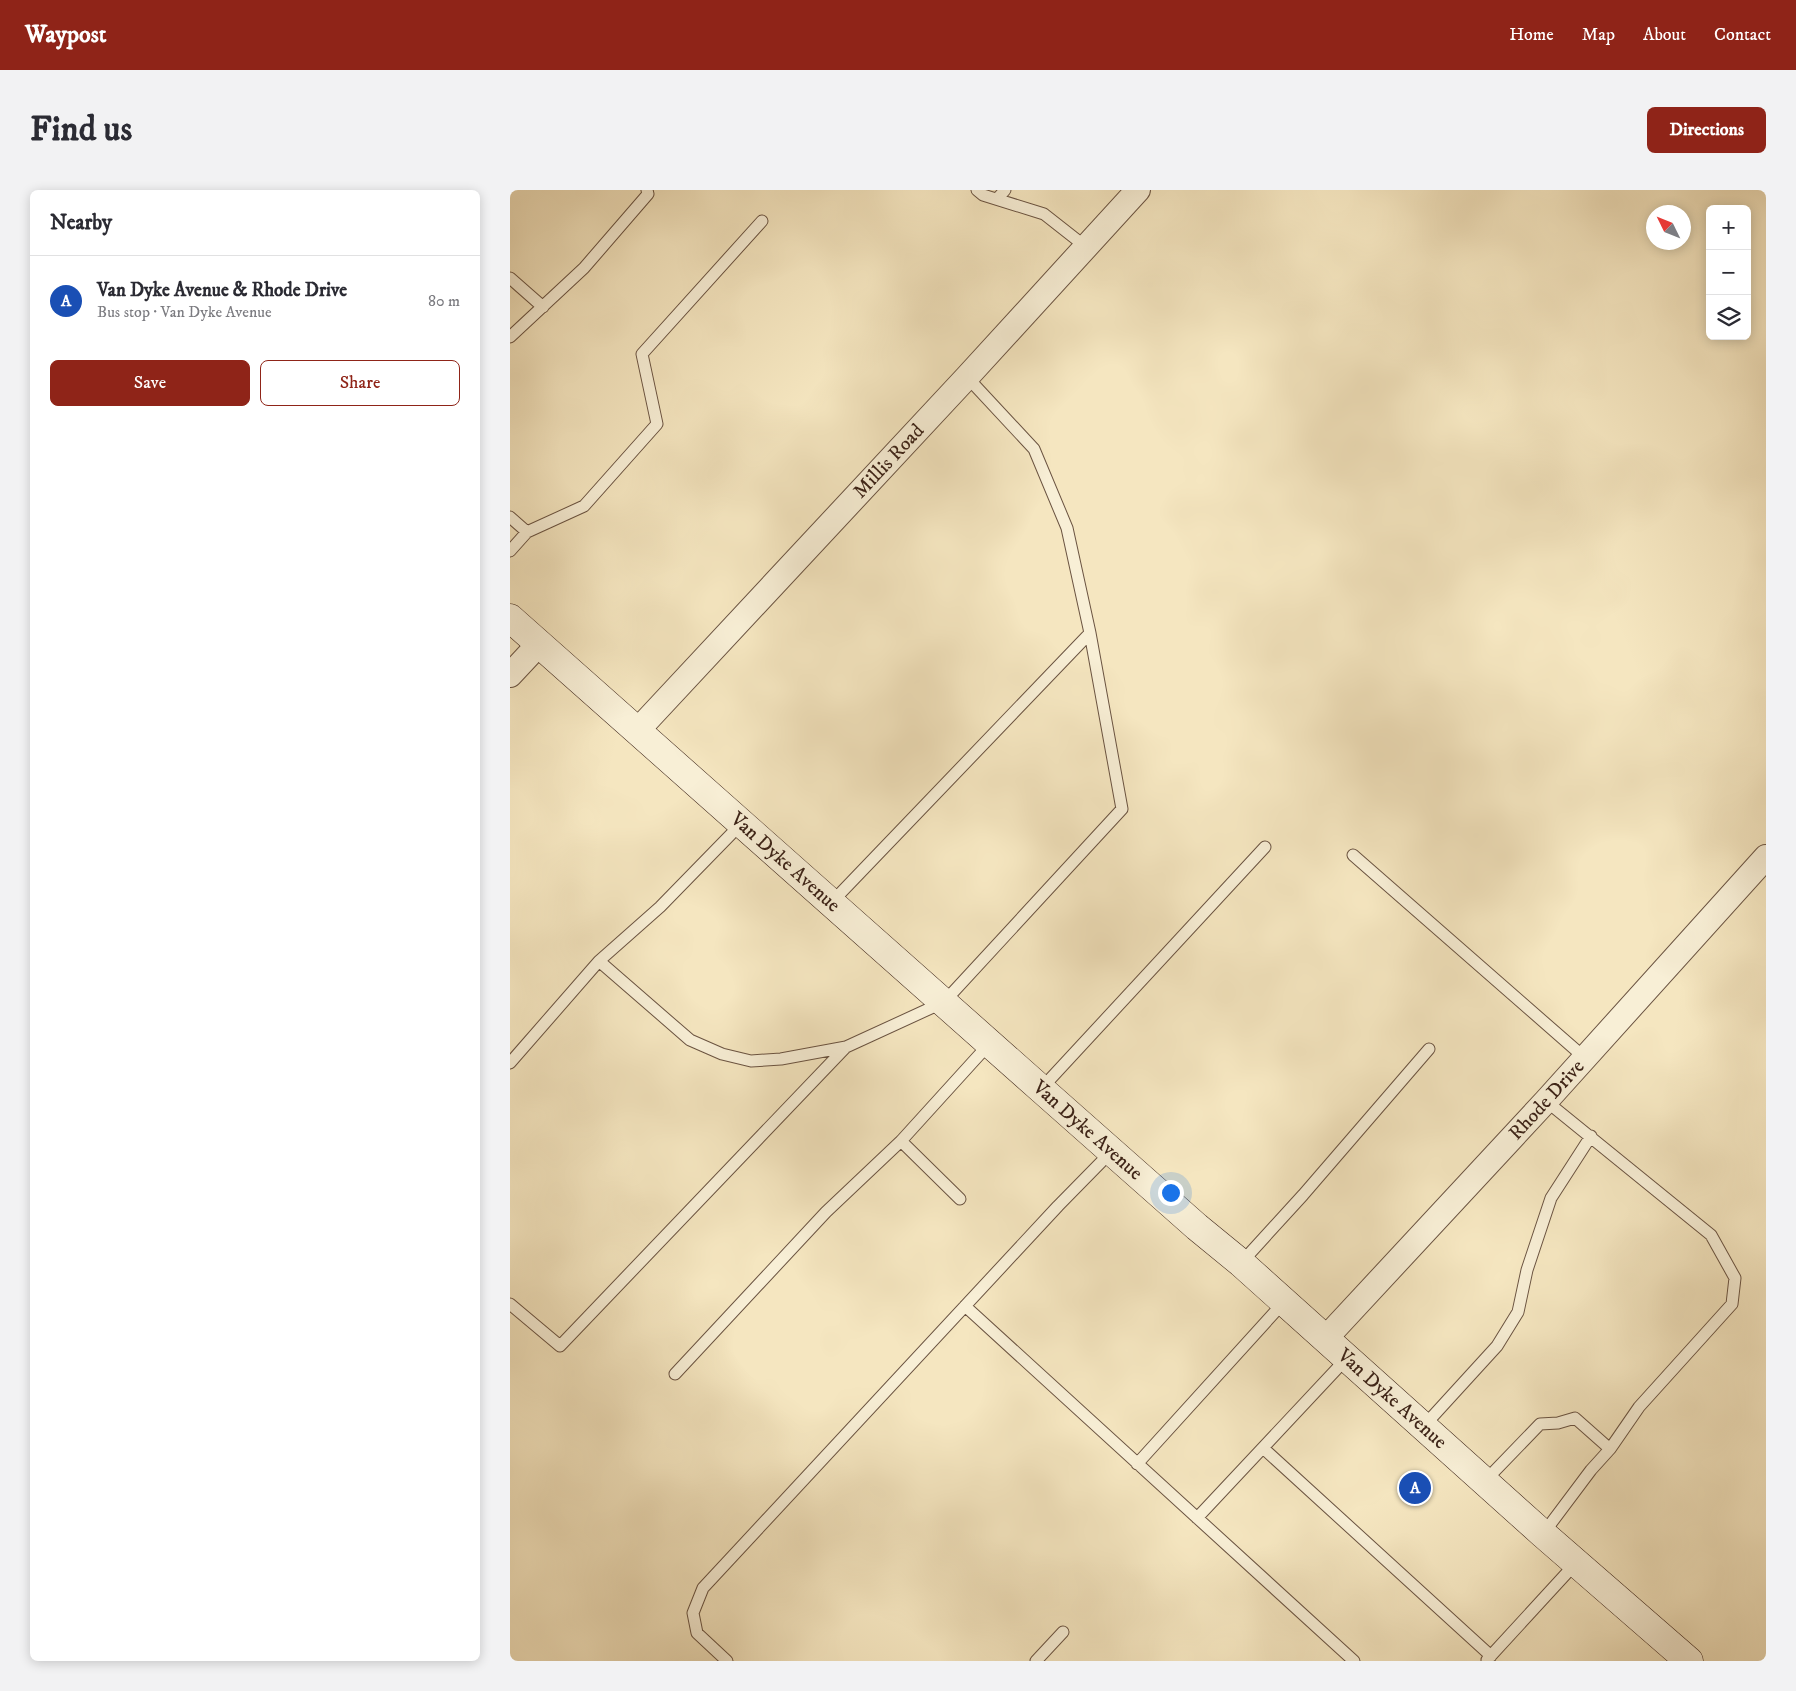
<!DOCTYPE html>
<html lang="en">
<head>
<meta charset="utf-8">
<style>
  :root { --surface:#fff; --page:#f2f2f3; --text:#2b2b33; --muted:#7c7c81; --line:#e1e1e2; --accent:#8f2418 }
  body { margin:0; font-family:"IM FELL DW Pica",serif; background:var(--page); color:var(--text) }
  .controls { position:absolute; right:15px; top:15px; display:grid; overflow:hidden; border-radius:8px; box-shadow:0 2px 12px #0003 }
  .controls button { width:45px; height:45px; display:grid; place-items:center; padding:0; border:0; border-bottom:1px solid var(--line); background:var(--surface); color:var(--text); font:25px sans-serif }
  .compass { position:absolute; left:1136px; top:15px; width:45px; height:45px; border-radius:50%; background:var(--surface); box-shadow:0 2px 12px #0003; rotate:313deg }
  .you { position:absolute; left:660px; top:1002px; width:18px; height:18px; margin:-12px; border:4px solid #fff; border-radius:50%; background:#1a73e8; box-shadow:0 0 0 8px #1a73e833 }
  .badge { display:grid; place-items:center; width:32px; height:32px; border-radius:50%; background:var(--accent); color:#fff; font-size:16px; font-weight:700 }
  .pin { position:absolute; translate:-50% -50%; border:2px solid #fff; box-shadow:0 1px 5px #0006 }
  .list { margin:0; padding:0; list-style:none }
  h2 { display:flex; justify-content:space-between; align-items:center; height:65px; margin:0; padding:0 20px; font-size:21px }
  h2 small { font-size:16px; font-weight:400; color:var(--muted) }
  .list li { display:grid; grid-template-columns:32px 1fr auto; gap:15px; align-items:center; box-sizing:border-box; height:90px; padding:0 20px; border-top:1px solid var(--line) }
  .list b { display:block; font-size:19px; white-space:nowrap }
  .list p { margin:0; font-size:16px; white-space:nowrap; color:var(--muted) }
  .list em { font-size:16px; font-style:normal; color:var(--muted) }
  .actions { display:flex; gap:10px; padding:15px 20px }
  .actions a { flex:1; padding:11px 0; border:1px solid var(--accent); border-radius:8px; text-align:center; font-size:18px; color:var(--accent) }
  .actions .main { background:var(--accent); color:#fff }
  .icon { flex:none; width:28px; height:28px; fill:none; stroke:currentColor; stroke-width:2; stroke-linecap:round; stroke-linejoin:round }
  .map { position:relative; flex:none; width:1256px; height:1471px; overflow:hidden; border-radius:8px }
  header { display:flex; align-items:center; gap:30px; box-sizing:border-box; height:70px; padding:0 25px; background:var(--accent); color:#fff }
  header strong { font-size:24px }
  nav { display:flex; gap:28px; margin-inline-start:auto; font-size:18px }
  .intro { display:flex; align-items:center; justify-content:space-between; box-sizing:border-box; height:120px; padding:0 30px }
  h1 { margin:0; font-size:35px }
  .button { padding:12px 22px; border-radius:8px; background:var(--accent); color:#fff; font-size:18px; font-weight:700 }
  main { display:flex; gap:30px; padding:0 30px }
  aside { flex:1; background:var(--surface); border-radius:8px; box-shadow:0 2px 12px #0003 }
  .map>svg:first-child { display:block }
  .lines { fill:none; stroke-linecap:round; stroke-linejoin:round }
  .lane-casing { stroke:#6a5341; stroke-width:13 }
  .street-casing { stroke:#6a5341; stroke-width:26 }
  .secondary-casing { stroke:#3b2217; stroke-width:29 }
  .lane { stroke:#f8efd6; stroke-width:11 }
  .street { stroke:#f8efd6; stroke-width:24 }
  .secondary { stroke:#f8efd6; stroke-width:28 }
  .labels { text-anchor:middle; dominant-baseline:central; stroke-width:4.5; stroke-linejoin:round; paint-order:stroke }
  .street-label { font-size:20px; fill:#3b2217; stroke:#f8efd6 }
</style>
</head>
<body>
<header>
<strong>Waypost</strong>
<nav><a>Home</a><a>Map</a><a>About</a><a>Contact</a></nav>
</header>
<div class="intro"><h1>Find us</h1><a class="button">Directions</a></div>
<main>
<aside>
<h2>Nearby<small></small></h2>
<ul class="list">
<li><span class="badge" style="background:#1a4fb4">A</span><div><b>Van Dyke Avenue &amp; Rhode Drive</b><p>Bus stop · Van Dyke Avenue</p></div><em>80 m</em></li>
</ul>
<div class="actions"><a class="main">Save</a><a>Share</a></div>
</aside>
<div class="map">
<svg width="1256" height="1471" viewBox="0 0 1256 1471">
  <rect width="100%" height="100%" fill="#f5e6c0"/>
  <filter id="stains"><feTurbulence type="fractalNoise" baseFrequency=".004" numOctaves="4"/><feColorMatrix values="0 0 0 0 .2 0 0 0 0 .09 0 0 0 0 .02 0 0 0 .5 -.17"/></filter>
  <radialGradient id="worn" r=".72"><stop offset=".6" stop-color="#630" stop-opacity="0"/><stop offset="1" stop-color="#630" stop-opacity=".3"/></radialGradient>
  <g class="lines">
    <defs>
      <path id="lane" d="M467 0 473 5 534 24 576 57
        M487 9 495 0
        M0 88 33 117
        M0 147 74 78 138 4 137 0
        M0 327 17 342
        M0 361 17 342 74 316 147 234 132 164 252 31
        M843 665 1075 868
        M322 712 580 443 557 338 524 259 457 187
        M89 771 180 850 212 864 241 871 271 869 336 857 434 812 612 619 580 443
        M0 873 89 771 150 717 232 633
        M531 899 755 657
        M1036 911 1201 1045 1225 1088 1222 1114 1129 1217 1100 1259
        M391 951 450 1009
        M731 1073 793 1005 919 859
        M0 1114 50 1156 336 857
        M455 1116 844 1471
        M165 1184 316 1022 391 951 480 853
        M913 1237 987 1156 1008 1122 1017 1080 1041 1008 1081 946
        M753 1258 981 1466
        M627 1274 774 1112
        M974 1292 1030 1234 1048 1233 1065 1228 1100 1259 1081 1280 1033 1344
        M687 1328 837 1168
        M977 1470 1066 1373
        M217 1471 187 1443 183 1423 193 1398 548 1016 602 961
        M526 1471 553 1442"/>
      <g id="street">
        <path d="M0 485 29 454"/>
        <path id="s1" d="M127 541 457 187 628 0"/>
        <path id="s2" d="M815 1149 1036 911 1256 667"/>
      </g>
      <g id="secondary">
        <path id="s3" d="M0 428 531 899 687 1037 731 1073 1033 1344 1179 1471"/>
      </g>
    </defs>
    <use href="#lane" class="lane-casing"/>
    <use href="#street" class="street-casing"/>
    <use href="#secondary" class="secondary-casing"/>
    <use href="#lane" class="lane"/>
    <use href="#street" class="street"/>
    <use href="#secondary" class="secondary"/>
  </g>
  <g class="labels">
    <g class="street-label">
      <text stroke="none"><textPath href="#s1" startOffset="369">Millis Road</textPath></text>
      <text stroke="none"><textPath href="#s3" startOffset="368">Van Dyke Avenue</textPath></text>
      <text stroke="none"><textPath href="#s2" startOffset="326">Rhode Drive</textPath></text>
      <text stroke="none"><textPath href="#s3" startOffset="772">Van Dyke Avenue</textPath></text>
      <text stroke="none"><textPath href="#s3" startOffset="1178">Van Dyke Avenue</textPath></text>
    </g>
  </g>
  <rect width="100%" height="100%" filter="url(#stains)"/>
  <rect width="100%" height="100%" fill="url(#worn)"/>
</svg>
<div class="controls">
<button>+</button>
<button>−</button>
<button><svg class="icon" aria-label="layers" viewBox="0 0 24 24"><path d="M12 4l9 5-9 5-9-5zM3 14l9 5 9-5"/></svg></button>
</div>
<svg class="compass" viewBox="-18 -18 36 36"><path d="M0-13l5 13h-10z" fill="#e53935"/><path d="M0 13l5-13h-10z" fill="#7c7c81"/></svg>
<div class="you"></div>
<div class="pin badge" style="left:905px;top:1298px;background:#1a4fb4">A</div>
</div>
</main>
</body>
</html>
